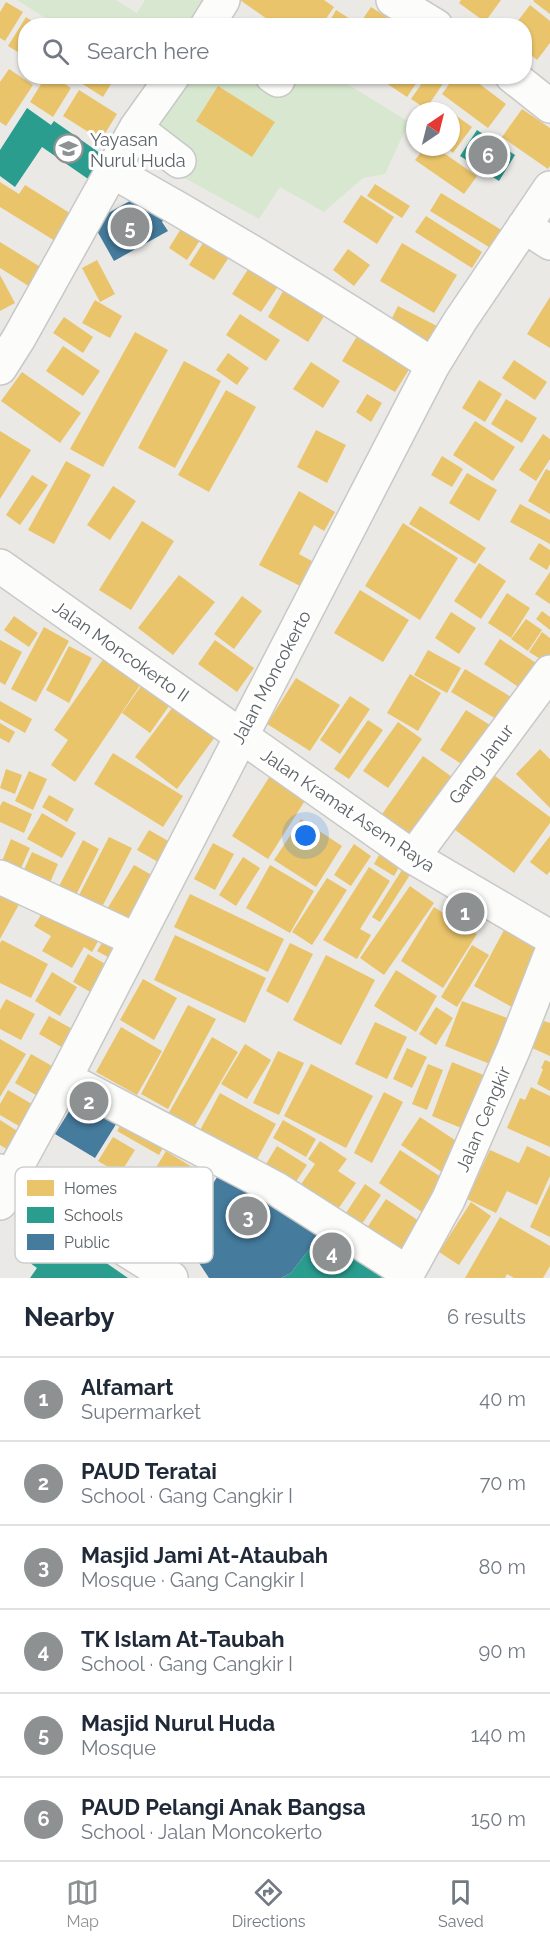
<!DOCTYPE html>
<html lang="en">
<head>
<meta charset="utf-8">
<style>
  :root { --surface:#fff; --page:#f2f2f3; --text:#1f2937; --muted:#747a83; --line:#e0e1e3; --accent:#8d9192 }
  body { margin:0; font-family:Raleway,sans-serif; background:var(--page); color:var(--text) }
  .compass { position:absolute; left:406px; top:102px; width:54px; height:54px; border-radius:50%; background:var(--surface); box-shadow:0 2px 4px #0004; rotate:35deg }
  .you { position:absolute; left:306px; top:836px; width:21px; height:21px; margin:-15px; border:4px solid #fff; border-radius:50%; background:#1a73e8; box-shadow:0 0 0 9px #1a73e833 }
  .badge { display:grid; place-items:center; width:39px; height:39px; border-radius:50%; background:var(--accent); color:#fff; font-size:20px; font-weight:700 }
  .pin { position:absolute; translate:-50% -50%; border:3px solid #fff; box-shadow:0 2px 6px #0006 }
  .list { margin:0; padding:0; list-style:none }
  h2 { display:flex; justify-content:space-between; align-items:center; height:78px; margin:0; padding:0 24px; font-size:26px }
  h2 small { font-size:20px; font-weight:400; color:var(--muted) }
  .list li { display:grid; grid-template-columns:39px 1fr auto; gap:18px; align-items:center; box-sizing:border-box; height:84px; padding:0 24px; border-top:2px solid var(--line) }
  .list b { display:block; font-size:22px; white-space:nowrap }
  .list p { margin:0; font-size:20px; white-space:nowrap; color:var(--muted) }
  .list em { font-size:20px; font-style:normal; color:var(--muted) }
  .icon { flex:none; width:33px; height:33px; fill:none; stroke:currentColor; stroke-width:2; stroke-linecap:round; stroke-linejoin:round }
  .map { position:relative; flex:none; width:550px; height:1278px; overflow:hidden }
  .search { position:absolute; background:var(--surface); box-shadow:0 2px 4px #0004; left:18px; right:18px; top:18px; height:66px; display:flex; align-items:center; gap:15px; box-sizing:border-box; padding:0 21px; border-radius:24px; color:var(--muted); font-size:22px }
  .sheet { height:582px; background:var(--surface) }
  nav { display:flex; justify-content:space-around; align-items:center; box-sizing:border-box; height:84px; border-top:2px solid var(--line); background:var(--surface); font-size:16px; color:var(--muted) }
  nav a { display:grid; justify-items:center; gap:3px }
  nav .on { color:var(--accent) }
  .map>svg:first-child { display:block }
  .grass { fill:#d8e8d0 }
  .homes { fill:#e9c46a }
  .schools { fill:#2a9d8f }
  .public { fill:#457b9d }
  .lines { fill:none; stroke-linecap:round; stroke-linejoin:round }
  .minor-casing { stroke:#c7c8c7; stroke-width:36 }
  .minor { stroke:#fcfcfb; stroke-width:33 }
  .labels { text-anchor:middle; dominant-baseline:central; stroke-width:6; stroke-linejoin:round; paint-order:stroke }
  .poi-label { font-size:18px; fill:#5b6164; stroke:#fff; text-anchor:start }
  .street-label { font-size:18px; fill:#5b6164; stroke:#fff }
  .key { fill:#fff; stroke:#ced0d0; stroke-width:1.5 }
  .key-label { font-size:16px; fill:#5b6164 }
</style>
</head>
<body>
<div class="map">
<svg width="550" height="1278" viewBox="0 0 550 1278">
  <rect width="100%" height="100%" fill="#ebe9e6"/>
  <path class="grass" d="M17 0H116L137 13 145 0H211L194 26 56 25Z
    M186 77H336L409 122 385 174 363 178 324 212 280 187 259 219 137 152Z"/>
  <path class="homes" d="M240 0H324L334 7 321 26H277Z
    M461 0H501L485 22 459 3Z
    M534 0H550V14L533 1Z
    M6 2 23 12 5 41 0 38V12Z
    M530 5 550 21V43L537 60 525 50V26H514Z
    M371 7 396 23 394 26H358Z
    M336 10 352 20 348 26H327Z
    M26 17 39 26H26V57L8 46Z
    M9 69 33 85 6 126 0 122V82Z
    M46 76H53L71 88 53 117 30 102Z
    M70 76H116L103 97Z
    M386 76H421L407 97 383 81Z
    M427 76H448L426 109 411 99Z
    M455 76H469L506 104 488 128 442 94Z
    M218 86 275 122 252 157 196 121Z
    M79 90 117 114 101 140 63 116Z
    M522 109 550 128V166L548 169 502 137Z
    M451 112 472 127 453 153 446 147H451Z
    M425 147H435L477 176 464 194 415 160Z
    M0 182 19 194 25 185 81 220 60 244 0 207Z
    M375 184 410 206 402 218 367 196Z
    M441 193 508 234 497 252 430 211Z
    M361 195 394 217 377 244 343 222Z
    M426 216 482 252 472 268 415 232Z
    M187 219 206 231 187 260 169 248Z
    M210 232 235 248 214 280 189 265Z
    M0 242 47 271 35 290 0 268Z
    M402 243 457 275 434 313 380 281Z
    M348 249 370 265 354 286 333 270Z
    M256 257 285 276 261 312 232 294Z
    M97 260 115 294 100 302 82 268Z
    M0 275 15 303 0 311Z
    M292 276 333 302 308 342 268 317Z
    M550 297V348L527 334Z
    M95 300 122 316 110 338 82 323Z
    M398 306 437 326 428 342 390 322Z
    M240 314 280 340 266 361 226 335Z
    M64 317 93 337 83 353 53 333Z
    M362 328 415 360 395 392 342 361Z
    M135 332 168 350 103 467 70 449Z
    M63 346 100 371 83 396 46 371Z
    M228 353 249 368 237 385 216 370Z
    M514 360 547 382 535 400 502 378Z
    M184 361 221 381 175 468 138 448Z
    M311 362 340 381 323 408 293 389Z
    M22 372 81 413 60 443 1 401Z
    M479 380 502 394 485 422 462 408Z
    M226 390 256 407 209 492 178 475Z
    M367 394 382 403 371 422 356 412Z
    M506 399 537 418 522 443 491 424Z
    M475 421 515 447 493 481 453 455Z
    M316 430 346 445 327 483 297 467Z
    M0 431 31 450 0 499Z
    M543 434 550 439V459L536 481 519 470Z
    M442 456 463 469 452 487 431 475Z
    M66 461 91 475 54 544 28 530Z
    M546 469 550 471V514L528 501Z
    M467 473 497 490 479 521 449 503Z
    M32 475 48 485 20 525 6 515Z
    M113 486 136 501 110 540 87 525Z
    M299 491 335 512 324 531 314 525 299 554 319 565 306 589 259 565Z
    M520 504 550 520V544L510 522Z
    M420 506 486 548 475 564 409 524Z
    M142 521 174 541 131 610 99 590Z
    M403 523 458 558 420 620 365 586Z
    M539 543 550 550V564L547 570 529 559Z
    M479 563 506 581 481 619 454 601Z
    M550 572V604L535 594Z
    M179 575 215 602 173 655 138 628Z
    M360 590 409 620 383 662 334 633Z
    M507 593 530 608 511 638 488 623Z
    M242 596 262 611 234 649 214 634Z
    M542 611 550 617V630L536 619Z
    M451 612 476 628 459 654 435 638Z
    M14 616 38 633 29 647 4 630Z
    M526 619 542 630 528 651 511 639Z
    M44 627 69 641 36 702 11 689Z
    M542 632 550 638V665L529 652Z
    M500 639 539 665 523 690 484 664Z
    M0 640 22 652 5 685 0 682Z
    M215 640 254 668 237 692 198 664Z
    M69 646 92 658 69 703 46 690Z
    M428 650 461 668 447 693 414 675Z
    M106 655 143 681 75 782 51 765 68 740 54 730Z
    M465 669 521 703 508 726 451 692Z
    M410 674 441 693 418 731 387 713Z
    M296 678 340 705 310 751 267 724Z
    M141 686 169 706 150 733 122 713Z
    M181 696 223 726 177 789 135 757Z
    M350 696 370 709 340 754 320 740Z
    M0 701 32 719 25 733 0 719Z
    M466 710 498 730 472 771 440 750Z
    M368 720 383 730 349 779 334 769Z
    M398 722 422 739 388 788 363 771Z
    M0 723 15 732 9 743 0 738Z
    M540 749 550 759V808L516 774Z
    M113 753 183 796 163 827 94 784Z
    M423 756 459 782 416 843 380 817Z
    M6 769 22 775 15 794 0 788Z
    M29 771 47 779 33 810 15 801Z
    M491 773 550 817V823L514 873 451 827Z
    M270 776 306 799 268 859 232 836Z
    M49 795 74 809 67 822 42 807Z
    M3 801 32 814 24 833 0 822V806Z
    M42 813 76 833 62 858 27 839Z
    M301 819 342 846 316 887 274 860Z
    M149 830 177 846 165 866 137 850Z
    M550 836V871L547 875 530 862Z
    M109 837 132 848 100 911 77 899Z
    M11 839 30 848 17 877 0 866Z
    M83 840 99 849 74 899 57 890Z
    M213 843 234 854 215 890 194 879Z
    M354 844 371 856 351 886 334 875Z
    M384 846 405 857 394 876 374 864Z
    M32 852 58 864 49 885 23 872Z
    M243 857 260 868 236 906 219 895Z
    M407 862 415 867 380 922 372 917Z
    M134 865 157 878 127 928 104 914Z
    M270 865 314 891 290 933 246 908Z
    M369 867 390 881 360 929 371 935 357 959 323 940Z
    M327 878 347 890 312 945 292 932Z
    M410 886 434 903 384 975 360 958Z
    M0 887 22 899 0 939Z
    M190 894 284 939 268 972 174 927Z
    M434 907 477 934 443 988 401 961Z
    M44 910 101 936 92 952 84 947 72 968 42 951 51 936 34 926Z
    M504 930 549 954 519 1011 474 986Z
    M175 935 266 978 245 1023 154 980Z
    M105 938 122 948 115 961 97 951Z
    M2 940 48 964 31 998 0 983V943Z
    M290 943 313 954 288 1003 266 991Z
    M472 945 489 955 457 1007 441 997Z
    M88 954 109 966 94 994 73 982Z
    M326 955 375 980 341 1045 293 1020Z
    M396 970 437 996 416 1032 374 1006Z
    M52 972 77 987 60 1016 35 1001Z
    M143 979 177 998 154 1040 120 1020Z
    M6 999 35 1014 21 1040 0 1029V1010Z
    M462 1001 518 1022 500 1068 445 1046Z
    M188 1005 216 1019 168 1109 141 1094Z
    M436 1007 453 1018 436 1045 419 1034Z
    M49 1016 76 1031 65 1049 39 1034Z
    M544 1021 550 1023V1056L532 1048Z
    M375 1022 407 1037 387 1079 355 1064Z
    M121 1027 162 1051 137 1095 96 1072Z
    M212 1037 238 1052 193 1129 168 1114Z
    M0 1039 26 1054 0 1097Z
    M245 1044 271 1060 247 1099 221 1084Z
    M407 1048 427 1057 412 1088 393 1079Z
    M278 1051 304 1063 279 1115 253 1103Z
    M31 1054 59 1070 43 1099 15 1083Z
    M545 1060 550 1062V1091L537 1084 543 1069 541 1068Z
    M452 1062 486 1076 466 1130 432 1116Z
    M311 1064 373 1096 346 1148 284 1116Z
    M428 1064 443 1070 427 1110 412 1104Z
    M531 1087 550 1096V1147L507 1128 520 1098 525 1100Z
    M8 1090 37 1107 24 1129 0 1115V1104Z
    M384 1092 403 1102 372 1163 354 1153Z
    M220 1093 276 1124 254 1165 198 1134Z
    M127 1114 168 1139 159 1155 117 1131Z
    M420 1117 470 1150 451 1178 401 1145Z
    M0 1120 22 1134 10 1151 0 1145Z
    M283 1120 316 1139 306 1157 273 1138Z
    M113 1137 135 1150 120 1174 98 1161Z
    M320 1141 347 1159 338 1171 356 1183 334 1215 297 1190 315 1164 308 1159Z
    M277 1146 307 1165 289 1192 260 1174Z
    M527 1146 550 1157V1176L537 1205 507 1191 496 1213 467 1199 490 1150 519 1163Z
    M400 1150 447 1181 425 1214 379 1183Z
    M166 1151 205 1175 193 1194 154 1171Z
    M365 1184 381 1195 360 1227 344 1216Z
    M550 1184V1237L530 1227Z
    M386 1199 431 1229 407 1264 363 1234Z
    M471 1202 491 1216 459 1265 439 1252Z
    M500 1217 550 1246V1266L543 1278H514L507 1274 505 1278H465Z"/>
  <path class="schools" d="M27 108 51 125 54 121 107 158 91 181 42 147 15 187 0 176V150Z
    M477 130 515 155 499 181 460 156Z
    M50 1224 128 1278H30L37 1268 26 1260Z
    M324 1230 387 1278H281L291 1273Z"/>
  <path class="public" d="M146 192 172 208 162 222 168 231 114 261 92 222Z
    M83 1089 123 1113 95 1158 55 1134Z
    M225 1165 324 1230 291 1273 281 1278H209L180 1234Z"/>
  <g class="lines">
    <defs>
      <path id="minor" d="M393 0 436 26
        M207 26 223 0
        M272 76 278 80
        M512 76 550 106
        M136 128 179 161
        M112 171C221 232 328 297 433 365
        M524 226 550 243
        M0 368 19 338 136 128 173 76
        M0 566 413 857 550 937
        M413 857 550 672
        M0 877 136 940
        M65 1078 275 1188 408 1273
        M0 1171 171 1278
        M0 1203 11 1177 65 1078 433 365 460 321 550 188
        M405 1278 448 1200 514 1048 550 956"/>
    </defs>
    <use href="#minor" class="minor-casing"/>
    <use href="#minor" class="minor"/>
  </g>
  <defs>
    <symbol id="school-ring" viewBox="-11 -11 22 22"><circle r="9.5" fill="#fff" stroke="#8d9192" stroke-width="1.5"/><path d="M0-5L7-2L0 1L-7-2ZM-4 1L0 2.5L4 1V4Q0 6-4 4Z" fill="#8d9192"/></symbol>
  </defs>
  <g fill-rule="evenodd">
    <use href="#school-ring" x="52" y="132" width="33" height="33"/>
  </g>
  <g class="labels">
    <g class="poi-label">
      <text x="90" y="139">Yayasan<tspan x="90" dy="21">Nurul Huda</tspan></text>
    </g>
    <g class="street-label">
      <text transform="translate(121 651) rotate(35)">Jalan Moncokerto II</text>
      <text transform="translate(271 677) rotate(-62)">Jalan Moncokerto</text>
      <text transform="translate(481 764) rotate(-53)">Gang Janur</text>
      <text transform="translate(348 810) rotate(34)">Jalan Kramat Asem Raya</text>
      <text transform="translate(483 1119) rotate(-67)">Jalan Cengkir</text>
    </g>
  </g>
  <rect x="15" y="1167" width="198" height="96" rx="9" class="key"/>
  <rect x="27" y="1180" width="27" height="16" fill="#e9c46a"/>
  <rect x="27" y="1207" width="27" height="16" fill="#2a9d8f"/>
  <rect x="27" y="1234" width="27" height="16" fill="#457b9d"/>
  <g class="key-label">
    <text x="64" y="1194">Homes</text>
    <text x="64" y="1221">Schools</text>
    <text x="64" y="1248">Public</text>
  </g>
</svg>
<svg class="compass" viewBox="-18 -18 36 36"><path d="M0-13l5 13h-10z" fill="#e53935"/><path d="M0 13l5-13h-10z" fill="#747a83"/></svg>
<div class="you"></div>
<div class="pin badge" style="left:465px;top:912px">1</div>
<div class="pin badge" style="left:89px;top:1101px">2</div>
<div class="pin badge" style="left:248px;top:1216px">3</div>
<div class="pin badge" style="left:332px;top:1252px">4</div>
<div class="pin badge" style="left:130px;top:227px">5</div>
<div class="pin badge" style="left:488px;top:155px">6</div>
<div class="search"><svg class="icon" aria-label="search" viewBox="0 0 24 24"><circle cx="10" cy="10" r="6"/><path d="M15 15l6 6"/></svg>Search here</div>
</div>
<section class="sheet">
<h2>Nearby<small>6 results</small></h2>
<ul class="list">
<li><span class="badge">1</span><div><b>Alfamart</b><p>Supermarket</p></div><em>40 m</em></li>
<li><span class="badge">2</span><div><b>PAUD Teratai</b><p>School · Gang Cangkir I</p></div><em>70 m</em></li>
<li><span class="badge">3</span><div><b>Masjid Jami At-Ataubah</b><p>Mosque · Gang Cangkir I</p></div><em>80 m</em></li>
<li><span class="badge">4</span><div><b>TK Islam At-Taubah</b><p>School · Gang Cangkir I</p></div><em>90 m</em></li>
<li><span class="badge">5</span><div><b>Masjid Nurul Huda</b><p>Mosque</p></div><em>140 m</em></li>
<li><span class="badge">6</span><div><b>PAUD Pelangi Anak Bangsa</b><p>School · Jalan Moncokerto</p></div><em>150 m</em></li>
</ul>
</section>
<nav>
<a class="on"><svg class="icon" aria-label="map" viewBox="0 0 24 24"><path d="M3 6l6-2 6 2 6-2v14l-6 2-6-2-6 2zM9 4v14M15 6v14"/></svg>Map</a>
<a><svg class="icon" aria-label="directions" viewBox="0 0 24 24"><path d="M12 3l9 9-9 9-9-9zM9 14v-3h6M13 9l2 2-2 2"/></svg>Directions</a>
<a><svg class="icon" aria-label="saved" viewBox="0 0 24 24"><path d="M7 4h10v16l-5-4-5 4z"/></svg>Saved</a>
</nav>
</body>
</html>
